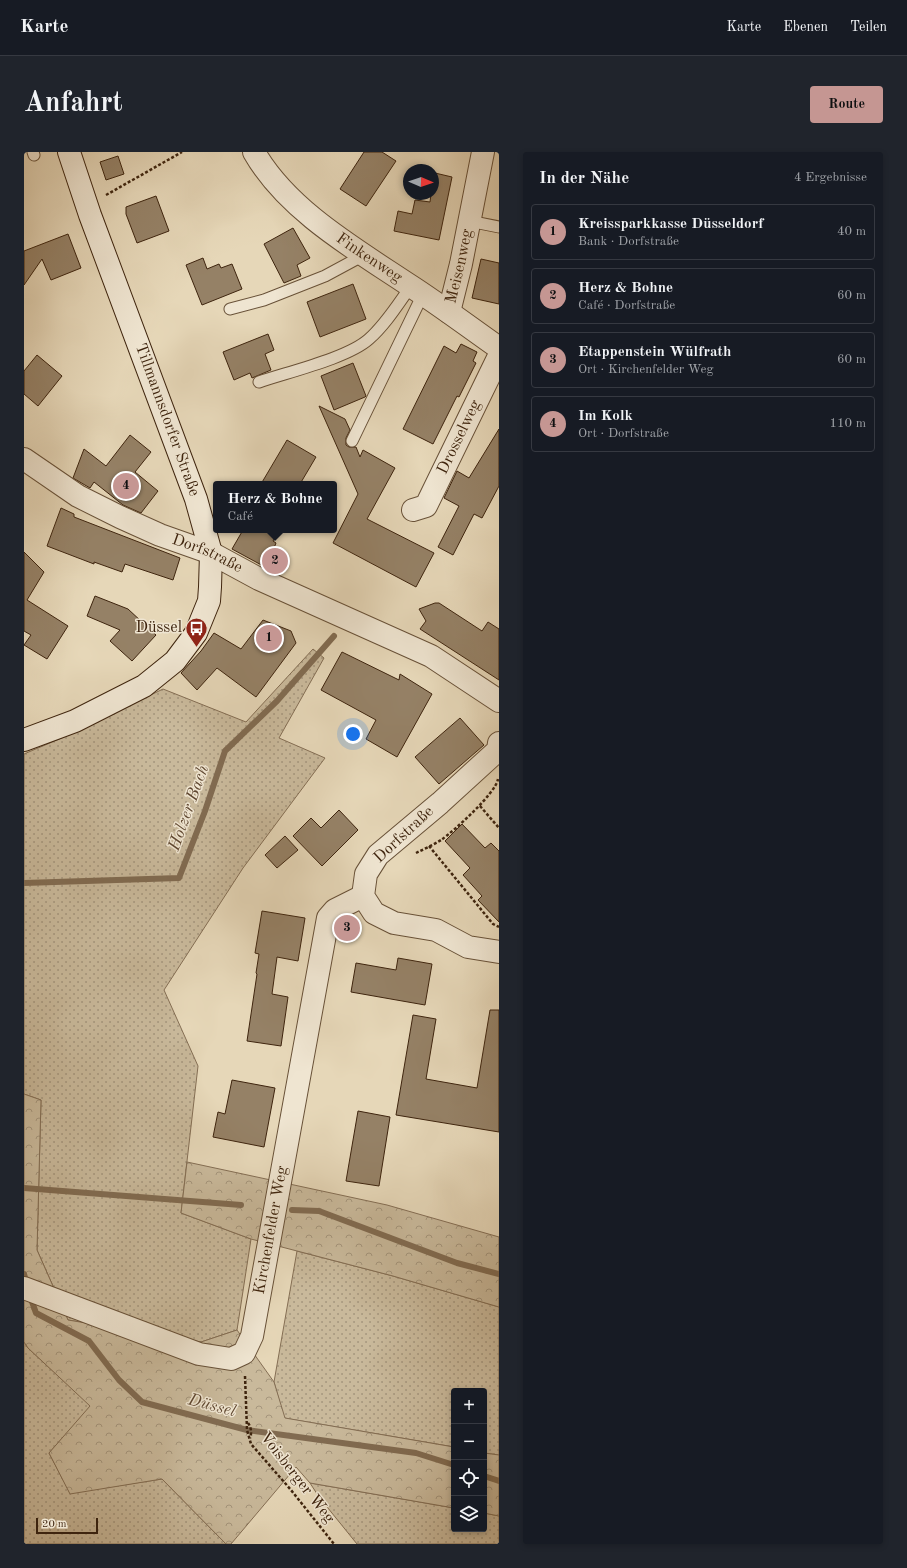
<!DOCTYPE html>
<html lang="de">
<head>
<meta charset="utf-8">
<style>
  :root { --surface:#171b24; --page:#20242c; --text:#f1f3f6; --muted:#9ea1a6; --line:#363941; --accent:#c59692 }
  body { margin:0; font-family:"Old Standard TT",serif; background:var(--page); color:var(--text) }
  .controls { position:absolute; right:12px; bottom:12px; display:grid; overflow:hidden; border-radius:4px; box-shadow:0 2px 6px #0003 }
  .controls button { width:36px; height:36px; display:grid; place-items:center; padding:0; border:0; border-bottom:1px solid var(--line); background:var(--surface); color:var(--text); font:20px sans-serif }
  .compass { position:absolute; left:379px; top:12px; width:36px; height:36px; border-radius:50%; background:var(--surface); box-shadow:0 2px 6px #0003; rotate:92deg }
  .scale { position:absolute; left:12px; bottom:10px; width:62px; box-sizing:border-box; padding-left:4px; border:2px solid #3e240e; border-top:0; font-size:11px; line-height:14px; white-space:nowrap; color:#3e240e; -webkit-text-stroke:3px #efe5d1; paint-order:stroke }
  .you { position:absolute; left:329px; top:582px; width:14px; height:14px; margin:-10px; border:3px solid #fff; border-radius:50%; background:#1a73e8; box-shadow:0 0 0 6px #1a73e833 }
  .badge { display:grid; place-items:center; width:26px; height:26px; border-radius:50%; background:var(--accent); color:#111; font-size:13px; font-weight:700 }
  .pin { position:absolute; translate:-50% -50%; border:2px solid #fff; box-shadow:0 1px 4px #0006 }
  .popup { position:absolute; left:189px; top:329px; width:124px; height:52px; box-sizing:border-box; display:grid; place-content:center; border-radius:4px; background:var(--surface); filter:drop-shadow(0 1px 3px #0005); font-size:13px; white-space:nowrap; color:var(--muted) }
  .popup b { font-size:15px; color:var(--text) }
  .popup::after { content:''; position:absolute; left:50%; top:100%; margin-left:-8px; border:8px solid transparent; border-top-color:var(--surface) }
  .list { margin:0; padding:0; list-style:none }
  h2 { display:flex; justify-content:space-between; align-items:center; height:52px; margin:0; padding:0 16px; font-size:17px }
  h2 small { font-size:13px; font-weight:400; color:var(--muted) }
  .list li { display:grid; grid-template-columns:26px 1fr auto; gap:12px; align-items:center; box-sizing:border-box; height:56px; margin:0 8px 8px; padding:0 8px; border:1px solid var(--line); border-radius:4px }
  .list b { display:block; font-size:15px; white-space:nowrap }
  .list p { margin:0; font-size:13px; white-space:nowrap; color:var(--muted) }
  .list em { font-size:13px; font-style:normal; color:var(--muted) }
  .icon { flex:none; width:22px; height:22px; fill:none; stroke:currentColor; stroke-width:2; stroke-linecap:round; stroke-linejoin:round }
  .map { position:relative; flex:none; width:475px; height:1392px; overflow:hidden; border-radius:4px }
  header { display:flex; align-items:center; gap:24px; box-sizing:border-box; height:56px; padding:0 20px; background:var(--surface); border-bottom:1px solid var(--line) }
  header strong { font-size:19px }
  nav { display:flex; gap:22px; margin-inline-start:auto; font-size:14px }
  .intro { display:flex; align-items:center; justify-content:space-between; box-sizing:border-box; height:96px; padding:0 24px }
  h1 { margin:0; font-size:28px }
  .button { padding:10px 18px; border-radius:4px; background:var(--accent); color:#111; font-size:14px; font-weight:700 }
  main { display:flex; gap:24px; padding:0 24px }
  aside { flex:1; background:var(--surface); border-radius:4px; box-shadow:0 2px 6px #0003 }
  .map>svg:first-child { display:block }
  .grass { fill:url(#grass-dots); stroke:#846e54 }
  .forest { fill:url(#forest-crowns); stroke:#846e54 }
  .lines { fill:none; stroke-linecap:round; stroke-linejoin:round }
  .stream { stroke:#816b51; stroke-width:6 }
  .building { fill:#958166; stroke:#3e240e }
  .lane-casing { stroke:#685138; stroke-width:13 }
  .street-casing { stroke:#685138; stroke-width:24 }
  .secondary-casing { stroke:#3e240e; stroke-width:24 }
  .path { stroke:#3e240e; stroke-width:2.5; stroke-dasharray:3 2; stroke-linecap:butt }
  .lane { stroke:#efe5d1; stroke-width:11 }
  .street { stroke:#efe5d1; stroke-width:22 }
  .secondary { stroke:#efe5d1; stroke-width:22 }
  .labels { text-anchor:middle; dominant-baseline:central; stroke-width:3; stroke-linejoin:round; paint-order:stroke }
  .street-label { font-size:16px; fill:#3e240e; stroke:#efe5d1 }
  .poi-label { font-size:16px; fill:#3e240e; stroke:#efe5d1; text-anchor:end }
  .water-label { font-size:17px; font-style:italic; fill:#5f4730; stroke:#efe5d1 }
</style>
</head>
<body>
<header>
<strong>Karte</strong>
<nav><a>Karte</a><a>Ebenen</a><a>Teilen</a></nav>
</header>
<div class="intro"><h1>Anfahrt</h1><a class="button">Route</a></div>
<main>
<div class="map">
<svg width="475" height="1392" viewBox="0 0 475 1392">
  <defs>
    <pattern id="grass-dots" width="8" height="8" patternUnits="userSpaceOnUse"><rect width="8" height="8" fill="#c9b99b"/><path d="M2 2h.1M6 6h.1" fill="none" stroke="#a5967d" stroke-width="1.8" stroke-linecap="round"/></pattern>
    <pattern id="forest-crowns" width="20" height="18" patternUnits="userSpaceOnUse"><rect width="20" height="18" fill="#c9b99b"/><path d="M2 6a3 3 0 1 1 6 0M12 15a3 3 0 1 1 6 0" fill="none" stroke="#a5967d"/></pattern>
  </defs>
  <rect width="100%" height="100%" fill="#e6d7b8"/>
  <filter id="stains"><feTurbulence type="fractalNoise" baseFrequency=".005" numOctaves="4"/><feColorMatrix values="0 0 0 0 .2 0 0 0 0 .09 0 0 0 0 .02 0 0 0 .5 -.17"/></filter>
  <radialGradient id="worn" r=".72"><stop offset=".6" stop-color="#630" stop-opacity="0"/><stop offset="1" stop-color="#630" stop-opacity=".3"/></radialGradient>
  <path class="grass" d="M289 497 300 506 255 586 301 606 219 716 140 838 174 914 157 1061 227 1087 213 1178 177 1190 44 1168 13 1098 17 948 0 942V602L47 582 139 537 222 570Z
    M273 1099 369 1124 475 1155V1303L460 1301V1239H430V1295L260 1266 250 1230Z
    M0 1190 4 1196 67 1254 25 1301 46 1341 138 1327 202 1392H0Z
    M286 1331 430 1356V1377H460V1361L475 1364V1392H333L295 1345Z"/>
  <path class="forest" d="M0 942 17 948 13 1098 44 1168 177 1190 213 1178 250 1230 261 1266 430 1295V1356L286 1331 272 1315 207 1392H202L138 1327 46 1342 25 1301 66 1254 4 1196 0 1190Z
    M163 1010 363 1053 475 1085V1155L369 1124 227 1087 157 1061Z
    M460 1301 475 1303V1364L460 1361Z"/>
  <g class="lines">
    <path class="stream" d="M0 731 155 726 181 659 201 599 253 549 310 484
      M0 1036 217 1053
      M268 1058 295 1059 433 1111 475 1122
      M0 1122 3 1133
      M6 1144 12 1161 65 1189 95 1228 118 1250 223 1278 392 1301 430 1313
      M460 1324 475 1329"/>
  </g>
  <path class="building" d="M340 0H358L372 9 342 54 316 37Z
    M94 4 100 22 82 28 76 10Z
    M411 21 428 25 415 88 370 79 374 59 388 62 391 48 406 50 407 42H409Z
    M132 44 145 79 113 91 102 62V55Z
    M269 76 286 106 273 113 277 124 260 131 240 92Z
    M44 82 57 116 27 128 18 107 0 133V99Z
    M179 106 183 117 195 112 197 116 208 112 218 137 178 153 162 113Z
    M457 107 475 111V152L448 146Z
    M329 132 342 167 296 185 283 150Z
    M244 182 250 198 241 202 247 218 228 226 226 221 210 228 199 200Z
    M437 192 453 200 449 209 452 211 435 245 433 244 409 292 379 277 420 194 432 201Z
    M13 203 38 224 14 254 0 242V219Z
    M329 211 342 244 341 245 310 258 297 224Z
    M295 254 321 267 326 278 322 286V293L325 295H332L336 305 339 298 371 316 343 367 410 401 392 435 309 391 334 342Z
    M475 277V334L458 366 450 362 429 403 414 395 435 354 420 346 433 319 445 326Z
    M106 283 127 300 111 320 134 339 117 361 99 353 70 330 66 336 49 326 60 297 82 314Z
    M263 288 292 305 276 332H237Z
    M37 356 50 362V365L156 406 149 428 101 412 98 420 70 410V412L23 394Z
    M219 378H255L249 389 252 391 250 396 264 403 254 422 208 397Z
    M0 400 20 420 3 448 44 474 23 507 0 493 7 483 0 479Z
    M71 444 104 457 132 483 108 509 86 489 96 478 63 464Z
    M411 451H415L458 479 464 470 475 477V528L396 477 402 469 395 457Z
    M239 468 267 479 272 491 232 545 193 516 173 538 157 521 177 499 190 481 217 497Z
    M318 500 375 528 376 522 408 542 373 605 342 587 352 568 297 538Z
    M436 566 460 593 415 632 391 605Z
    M315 658 334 678 298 714 269 684 287 666 297 676Z
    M438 672 461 696 467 691 475 699V770L454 748 458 744 439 723 446 716 421 689Z
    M261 684 274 698 253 716 241 703Z
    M238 759 281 766 274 809 253 805 248 842 264 845 257 894 223 889 233 822 232 821 235 802 231 801Z
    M374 806 408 812 401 853 327 840 332 811 372 818Z
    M466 858H475V980L372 963 389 863 412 867 402 927 453 936Z
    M208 928 251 936 240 995 189 985 194 960 201 962Z
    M334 959 366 965 355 1034 322 1029Z"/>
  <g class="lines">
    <defs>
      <path id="lane" d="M9 0 10 3
        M445 69 475 75
        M206 157 240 148 301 124 340 103
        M235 230C264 220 324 206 345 187 362 172 374 152 387 134
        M328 289 399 142"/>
      <g id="street">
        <path id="s1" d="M230 0C263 58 331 97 385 133 416 153 445 175 475 196"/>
        <path id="s2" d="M425 160 437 112 459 0"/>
        <path id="s3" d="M0 307 54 344 96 365 136 383 187 401 235 427 407 504 475 549"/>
        <path id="s4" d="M389 358 402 354 475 204"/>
        <path d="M475 591 474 598 416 651 354 703 342 722 339 744 350 761 370 771 412 778 444 795 475 800"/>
        <path id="s5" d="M0 1136 175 1202 207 1207 220 1201 228 1184 304 766 311 758 339 744"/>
      </g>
      <path id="secondary" d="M0 588 51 569 120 534 151 509 172 481 185 449 186 435 187 401 172 347 66 63 45 0"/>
    </defs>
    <use href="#lane" class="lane-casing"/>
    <use href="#street" class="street-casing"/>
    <use href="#secondary" class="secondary-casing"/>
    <path class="path" d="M82 43 158 0
      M456 654 475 676
      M405 694 469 772 475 775
      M392 701C400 697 409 693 417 688 430 679 472 641 474 627
      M221 1224 223 1278 227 1292 267 1338 310 1392
      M224 1271C227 1275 228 1281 226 1286"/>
    <use href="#lane" class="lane"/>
    <use href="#street" class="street"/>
    <use href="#secondary" class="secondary"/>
  </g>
  <defs>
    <symbol id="bus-pin" viewBox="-11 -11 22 30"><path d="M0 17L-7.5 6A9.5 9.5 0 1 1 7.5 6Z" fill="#8f2418" stroke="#efe5d1"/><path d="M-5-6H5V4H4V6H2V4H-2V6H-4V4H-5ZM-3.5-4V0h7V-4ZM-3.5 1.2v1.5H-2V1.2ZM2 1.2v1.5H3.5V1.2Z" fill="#fff"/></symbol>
  </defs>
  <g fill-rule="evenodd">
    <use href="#bus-pin" x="160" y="464" width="25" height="34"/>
  </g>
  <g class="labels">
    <g class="street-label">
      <text stroke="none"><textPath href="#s1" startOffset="158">Finkenweg</textPath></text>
      <text stroke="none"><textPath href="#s2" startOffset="47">Meisenweg</textPath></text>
      <text transform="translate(143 268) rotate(70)">Tillmannsdorfer Straße</text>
      <text stroke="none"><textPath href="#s4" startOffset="90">Drosselweg</textPath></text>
      <text stroke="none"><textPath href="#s3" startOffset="207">Dorfstraße</textPath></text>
      <text transform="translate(380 683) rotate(-43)">Dorfstraße</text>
      <text stroke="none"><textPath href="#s5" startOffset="360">Kirchenfelder Weg</textPath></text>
      <text transform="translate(273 1326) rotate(52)">Voisberger Weg</text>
    </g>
    <g class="poi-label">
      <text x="158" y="476">Düssel</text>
    </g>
    <g class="water-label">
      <text transform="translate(165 656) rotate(-70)">Holzer Bach</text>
      <text transform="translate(188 1254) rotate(15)">Düssel</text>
    </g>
  </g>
  <rect width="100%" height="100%" filter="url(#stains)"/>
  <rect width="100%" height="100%" fill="url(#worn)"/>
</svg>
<div class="controls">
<button>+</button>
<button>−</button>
<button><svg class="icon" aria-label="locate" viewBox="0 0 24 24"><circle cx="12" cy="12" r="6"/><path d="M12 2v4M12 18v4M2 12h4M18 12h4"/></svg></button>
<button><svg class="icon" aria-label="layers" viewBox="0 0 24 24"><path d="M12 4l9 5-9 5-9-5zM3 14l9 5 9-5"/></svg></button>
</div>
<svg class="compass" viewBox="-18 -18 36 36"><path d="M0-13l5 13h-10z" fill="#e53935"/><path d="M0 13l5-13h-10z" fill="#9ea1a6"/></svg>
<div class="scale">20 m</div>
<div class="you"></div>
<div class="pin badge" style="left:245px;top:486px">1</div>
<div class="pin badge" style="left:251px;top:409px">2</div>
<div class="popup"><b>Herz &amp; Bohne</b>Café</div>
<div class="pin badge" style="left:323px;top:776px">3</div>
<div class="pin badge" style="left:102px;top:334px">4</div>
</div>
<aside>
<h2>In der Nähe<small>4 Ergebnisse</small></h2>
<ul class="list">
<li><span class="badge">1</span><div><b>Kreissparkkasse Düsseldorf</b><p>Bank · Dorfstraße</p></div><em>40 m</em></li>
<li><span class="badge">2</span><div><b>Herz &amp; Bohne</b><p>Café · Dorfstraße</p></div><em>60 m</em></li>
<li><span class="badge">3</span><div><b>Etappenstein Wülfrath</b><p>Ort · Kirchenfelder Weg</p></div><em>60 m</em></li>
<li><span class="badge">4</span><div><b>Im Kolk</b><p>Ort · Dorfstraße</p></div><em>110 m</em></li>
</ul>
</aside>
</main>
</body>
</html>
